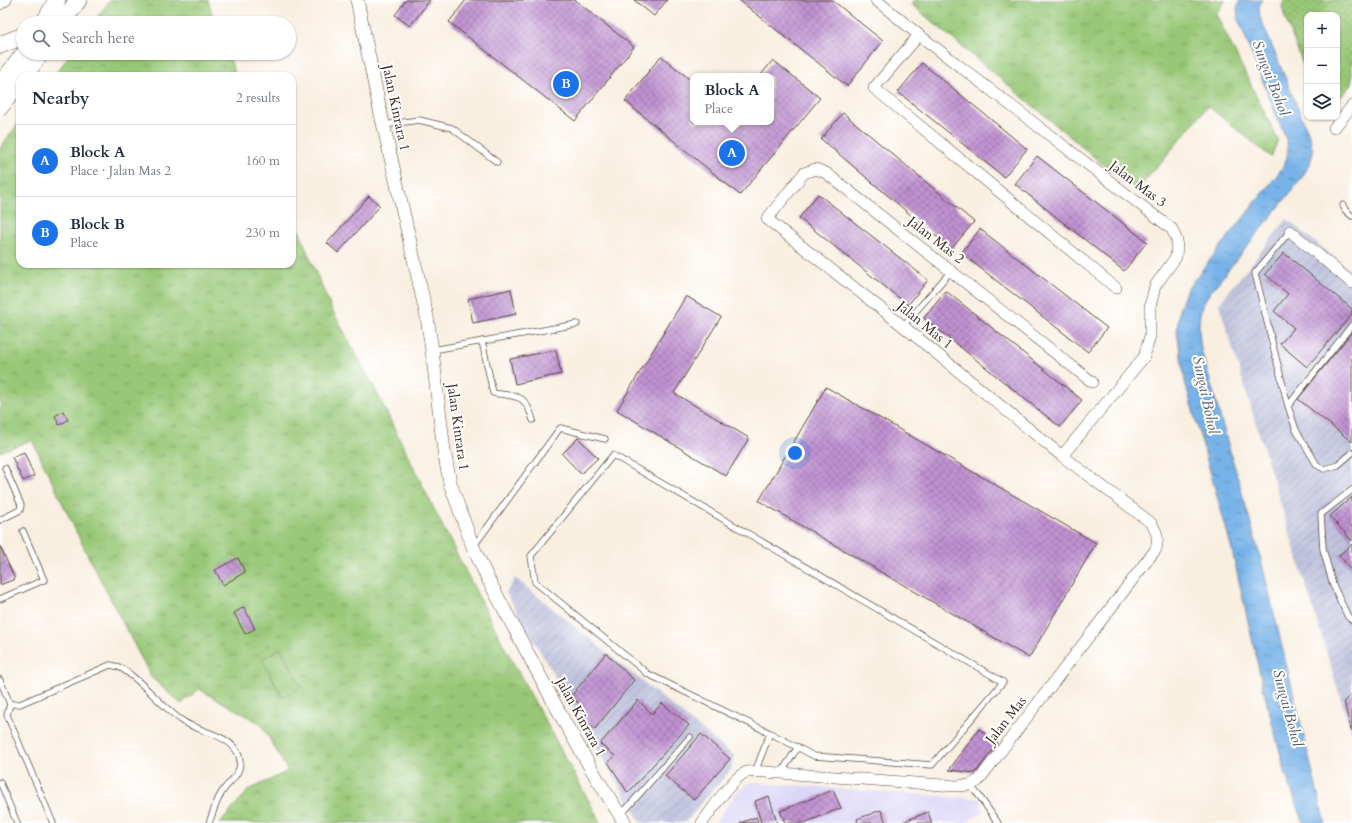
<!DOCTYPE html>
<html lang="en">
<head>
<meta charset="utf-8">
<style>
  :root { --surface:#fff; --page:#f6f6f7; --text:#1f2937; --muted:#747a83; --line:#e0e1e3; --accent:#1a73e8 }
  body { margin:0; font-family:Cardo,serif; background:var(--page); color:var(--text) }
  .controls { position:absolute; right:12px; top:12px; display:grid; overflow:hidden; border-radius:8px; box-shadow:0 1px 3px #0004 }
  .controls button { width:36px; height:36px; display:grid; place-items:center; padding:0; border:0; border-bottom:1px solid var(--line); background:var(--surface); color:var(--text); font:20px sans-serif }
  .you { position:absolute; left:795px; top:453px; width:14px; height:14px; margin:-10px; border:3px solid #fff; border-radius:50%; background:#1a73e8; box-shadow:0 0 0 6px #1a73e833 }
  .badge { display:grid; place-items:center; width:26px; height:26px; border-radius:50%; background:var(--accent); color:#fff; font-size:13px; font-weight:700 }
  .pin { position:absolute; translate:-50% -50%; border:2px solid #fff; box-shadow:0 1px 4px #0006 }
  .popup { position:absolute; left:690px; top:73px; width:84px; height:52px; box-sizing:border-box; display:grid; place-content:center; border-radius:8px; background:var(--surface); filter:drop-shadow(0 1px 3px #0005); font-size:13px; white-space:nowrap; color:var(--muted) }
  .popup b { font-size:15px; color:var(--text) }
  .popup::after { content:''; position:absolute; left:50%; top:100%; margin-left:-8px; border:8px solid transparent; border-top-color:var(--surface) }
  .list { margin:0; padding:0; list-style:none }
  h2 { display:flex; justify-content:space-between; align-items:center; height:52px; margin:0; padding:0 16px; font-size:17px }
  h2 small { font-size:13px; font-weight:400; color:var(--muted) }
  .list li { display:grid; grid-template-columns:26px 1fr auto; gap:12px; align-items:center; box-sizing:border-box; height:72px; padding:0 16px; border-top:1px solid var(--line) }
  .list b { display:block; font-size:15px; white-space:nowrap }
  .list p { margin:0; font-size:13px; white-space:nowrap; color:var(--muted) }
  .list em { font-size:13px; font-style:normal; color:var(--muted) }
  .icon { flex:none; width:22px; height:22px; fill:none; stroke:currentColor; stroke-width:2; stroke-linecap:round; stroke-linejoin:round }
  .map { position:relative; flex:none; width:1352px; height:823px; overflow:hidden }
  .search { position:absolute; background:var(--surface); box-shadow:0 1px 3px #0004; left:16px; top:16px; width:280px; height:44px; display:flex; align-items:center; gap:10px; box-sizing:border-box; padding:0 14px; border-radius:22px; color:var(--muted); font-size:15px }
  .panel { position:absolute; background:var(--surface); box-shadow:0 1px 3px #0004; left:16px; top:72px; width:280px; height:196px; border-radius:12px }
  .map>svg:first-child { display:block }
  .built { fill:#dad6f7 }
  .industrial { fill:url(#industrial-furrows) }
  .grass { fill:url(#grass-tufts); stroke:#6a794a }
  .park { fill:url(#park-dots); stroke:#6a794a }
  .garden { fill:#98c877; stroke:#6a794a }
  .water { fill:url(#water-ripples); stroke:#596e83 }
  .building { fill:url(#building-cross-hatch) }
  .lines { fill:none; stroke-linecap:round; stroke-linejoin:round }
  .service-casing { stroke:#58483b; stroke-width:7 }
  .minor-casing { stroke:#58483b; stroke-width:12 }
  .tertiary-casing { stroke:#58483b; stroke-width:14 }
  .primary-casing { stroke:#58483b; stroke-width:18 }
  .service { stroke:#fff; stroke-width:5.5 }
  .minor { stroke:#fff; stroke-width:11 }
  .tertiary { stroke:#fff; stroke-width:13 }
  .primary { stroke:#fff; stroke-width:17 }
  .labels { text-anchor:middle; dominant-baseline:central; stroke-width:4; stroke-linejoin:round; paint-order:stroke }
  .street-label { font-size:14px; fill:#3b2a1e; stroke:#fff }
  .water-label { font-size:15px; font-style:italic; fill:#505a65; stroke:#fff }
</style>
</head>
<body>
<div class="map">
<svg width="1352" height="823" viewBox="0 0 1352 823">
  <defs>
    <pattern id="industrial-furrows" width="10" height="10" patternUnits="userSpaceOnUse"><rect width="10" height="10" fill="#c0c2dd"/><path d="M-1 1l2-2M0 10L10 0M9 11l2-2" fill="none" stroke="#a6a7bd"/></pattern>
    <pattern id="grass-tufts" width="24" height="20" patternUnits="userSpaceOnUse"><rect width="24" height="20" fill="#98c877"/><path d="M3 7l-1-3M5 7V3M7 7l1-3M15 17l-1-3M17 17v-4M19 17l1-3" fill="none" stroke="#7da361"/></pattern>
    <pattern id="park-dots" width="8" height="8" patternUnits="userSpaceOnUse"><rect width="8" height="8" fill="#98c877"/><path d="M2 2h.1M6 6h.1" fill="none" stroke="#7da361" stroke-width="1.8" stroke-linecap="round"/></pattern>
    <pattern id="water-ripples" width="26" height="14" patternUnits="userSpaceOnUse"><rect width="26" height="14" fill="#77b2e8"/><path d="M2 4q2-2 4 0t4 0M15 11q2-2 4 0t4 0" fill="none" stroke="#6391bb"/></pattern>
    <pattern id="building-cross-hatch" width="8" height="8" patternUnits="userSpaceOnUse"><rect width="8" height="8" fill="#bf92d1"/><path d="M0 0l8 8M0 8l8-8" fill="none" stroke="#9c77a9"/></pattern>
  </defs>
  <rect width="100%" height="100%" fill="#fff"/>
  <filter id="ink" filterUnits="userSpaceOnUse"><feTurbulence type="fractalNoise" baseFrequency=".025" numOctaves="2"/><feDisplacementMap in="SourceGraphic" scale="8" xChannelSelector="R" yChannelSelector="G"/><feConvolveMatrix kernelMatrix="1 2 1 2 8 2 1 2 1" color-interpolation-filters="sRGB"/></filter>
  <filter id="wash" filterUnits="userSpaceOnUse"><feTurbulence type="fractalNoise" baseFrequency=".012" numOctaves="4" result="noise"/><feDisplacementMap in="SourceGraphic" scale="16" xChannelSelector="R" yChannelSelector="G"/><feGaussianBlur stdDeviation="0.9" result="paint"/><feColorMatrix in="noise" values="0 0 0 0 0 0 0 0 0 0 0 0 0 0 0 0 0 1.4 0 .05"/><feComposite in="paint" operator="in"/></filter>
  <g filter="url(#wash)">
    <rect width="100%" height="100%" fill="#f9efe1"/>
    <path class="built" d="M749 782 981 799 983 813 964 823H715L736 793Z"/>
    <path class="industrial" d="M1287 219 1352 272V735L1219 304Z
      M515 578 734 756 731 769 685 823H641L506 593Z"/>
    <path class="grass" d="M110 0H208L215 23H93Z
      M914 0H1226L1216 14 1278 140 1271 157 1208 106 1136 192 911 4Z
      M71 53H228L236 76H54Z
      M20 121V264H292V211L307 251 331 308 375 389 444 529 503 644 601 823H220L249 790 288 771 261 724 199 689 181 704 151 677 86 552 32 440 0 452V148Z"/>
    <path class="park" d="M1284 0H1352V84L1337 101V15H1307V75L1285 18 1282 7Z"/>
    <path class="garden" d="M281 648 301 687 282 697 262 659Z"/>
    <path class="water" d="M1240 0H1262L1259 7 1260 17 1310 137 1313 153 1310 164 1299 182 1212 290C1209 294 1205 299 1203 304 1197 318 1199 334 1201 349L1260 556 1325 823H1304L1286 775 1264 692 1231 546 1185 382 1177 332 1179 310 1187 289 1278 174C1286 162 1289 157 1287 142L1238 19 1237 8Z"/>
    <g id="blocks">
      <path class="building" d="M406 0H430L410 26 395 15Z
        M466 0H575L634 47 575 121 449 22Z
        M634 0H667L654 16Z
        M739 0H832L883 41 847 86Z
        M661 56 693 82V122H771V76H760L773 60 820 98 740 195 625 101Z
        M922 63 1027 149 1004 177 898 92Z
        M843 113 974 222 951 249 821 139Z
        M1037 156 1147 242 1124 271 1015 184Z
        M818 194 928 280 908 305 799 218Z
        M369 196 380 206 338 253 327 243Z
        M980 229 1107 328 1088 352 961 253Z
        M1284 253 1352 309V314L1307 367 1280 344 1294 328 1274 311 1288 294 1265 274Z
        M511 289 516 314 473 323 468 299Z
        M946 291 1082 400 1060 427 924 318Z
        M686 296 721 317 674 393 749 438 726 476 617 410Z
        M1352 332V442L1298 399Z
        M556 350 561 374 515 384 510 359Z
        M826 387 1096 543 1029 658 759 501Z
        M63 411 68 420 59 425 55 416Z
        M578 438 598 458 581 474 562 454Z
        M24 452 34 476 23 481 12 457Z
        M1352 497V541L1330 516Z
        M1352 544V571L1339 555Z
        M0 546 15 579 0 585Z
        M238 558 245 572 223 585 215 570Z
        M244 607 255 629 245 634 234 613Z
        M606 653 634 680 595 729 585 720 588 717 572 695Z
        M1352 694V731H1351L1344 701Z
        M638 700 652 714 662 703 689 725 628 793 608 762 615 756 600 744Z
        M979 729 998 743 975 773 949 770Z
        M701 734 730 759 694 800 665 776Z
        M833 790 841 808 804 823H785L780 811Z
        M769 796 777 823H761L755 801Z
        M881 810 886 823H858L857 819Z
        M928 812 932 823H900Z
        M756 817 758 823H740Z"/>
    </g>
  </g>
  <g filter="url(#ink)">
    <use href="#blocks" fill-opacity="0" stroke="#58483b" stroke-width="1"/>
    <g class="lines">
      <defs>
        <path id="service" d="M384 125 419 120 452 128 497 162
          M1343 205 1345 210 1352 216
          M1290 231 1255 273 1288 406 1296 430 1317 465 1324 469 1338 465 1352 453
          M903 326 951 271
          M482 341 493 393C518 397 525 393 533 420
          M433 350 577 324
          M1288 406 1352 325
          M613 455 1003 682 932 765 814 756 770 733 648 674 535 582 531 556Z
          M1352 490 1321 514 1323 549 1333 585 1348 617 1352 620
          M0 520 20 510 21 505 5 468
          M473 547 560 428 605 439
          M0 599 44 580 23 531
          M0 680 10 704 7 715 53 823
          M10 704H20L110 665C114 666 118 666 121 668 145 683 161 707 184 722 200 732 232 735 239 756 244 773 229 781 222 792 216 801 213 813 209 823
          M755 772 770 733
          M781 773 798 747
          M0 782 17 823
          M970 785 980 797 998 823
          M620 816 690 737"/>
        <path id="minor" d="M876 0 919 35 1172 229 1177 241 1176 257 1155 286 1150 307V336L1144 357 1062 456
          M0 4 6 0
          M919 35 874 88 1116 288
          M1334 128 1352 106
          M1290 231 1352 283
          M702 823C711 811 734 775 747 772 758 770 770 773 781 773L956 786 970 785 978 781 1156 549C1159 538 1157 531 1150 522L1062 456 903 326 767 219 804 173 816 169 826 173 1092 382"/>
        <path id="tertiary" d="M357 0 380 110 427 317 432 350 444 451 450 483 473 547 488 579 565 723 596 777 625 823"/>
        <path id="primary" d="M44 23 57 0
          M62 23 78 0
          M0 45 23 36
          M24 76 41 53
          M0 85 25 53
          M0 107 20 81"/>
      </defs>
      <use href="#service" class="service-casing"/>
      <use href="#minor" class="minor-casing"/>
      <use href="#tertiary" class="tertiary-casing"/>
      <use href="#primary" class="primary-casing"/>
      <use href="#service" class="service"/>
      <use href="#minor" class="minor"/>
      <use href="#tertiary" class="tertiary"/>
      <use href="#primary" class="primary"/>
    </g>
  </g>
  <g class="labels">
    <g class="street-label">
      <text transform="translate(396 108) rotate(78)">Jalan Kinrara 1</text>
      <text transform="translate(1138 184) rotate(37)">Jalan Mas 3</text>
      <text transform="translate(936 240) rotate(38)">Jalan Mas 2</text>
      <text transform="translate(925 325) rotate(39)">Jalan Mas 1</text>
      <text transform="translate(458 427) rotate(82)">Jalan Kinrara 1</text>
      <text transform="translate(581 717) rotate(61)">Jalan Kinrara 1</text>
      <text transform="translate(1006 720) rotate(-52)">Jalan Mas</text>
    </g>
    <g class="water-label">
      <text transform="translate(1271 78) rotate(69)">Sungai Bohol</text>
      <text transform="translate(1206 395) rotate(78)">Sungai Bohol</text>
      <text transform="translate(1288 708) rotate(75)">Sungai Bohol</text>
    </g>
  </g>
</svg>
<div class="controls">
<button>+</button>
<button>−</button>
<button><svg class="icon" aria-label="layers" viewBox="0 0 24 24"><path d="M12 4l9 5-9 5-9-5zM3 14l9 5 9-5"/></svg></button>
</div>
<div class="you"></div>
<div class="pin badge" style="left:732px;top:153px">A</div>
<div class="popup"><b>Block A</b>Place</div>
<div class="pin badge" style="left:566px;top:84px">B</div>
<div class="search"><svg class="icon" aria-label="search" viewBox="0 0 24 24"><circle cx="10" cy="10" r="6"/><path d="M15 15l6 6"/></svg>Search here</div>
<section class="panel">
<h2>Nearby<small>2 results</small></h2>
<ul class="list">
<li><span class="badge">A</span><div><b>Block A</b><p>Place · Jalan Mas 2</p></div><em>160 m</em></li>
<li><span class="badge">B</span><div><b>Block B</b><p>Place</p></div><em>230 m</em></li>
</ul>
</section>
</div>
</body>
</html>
